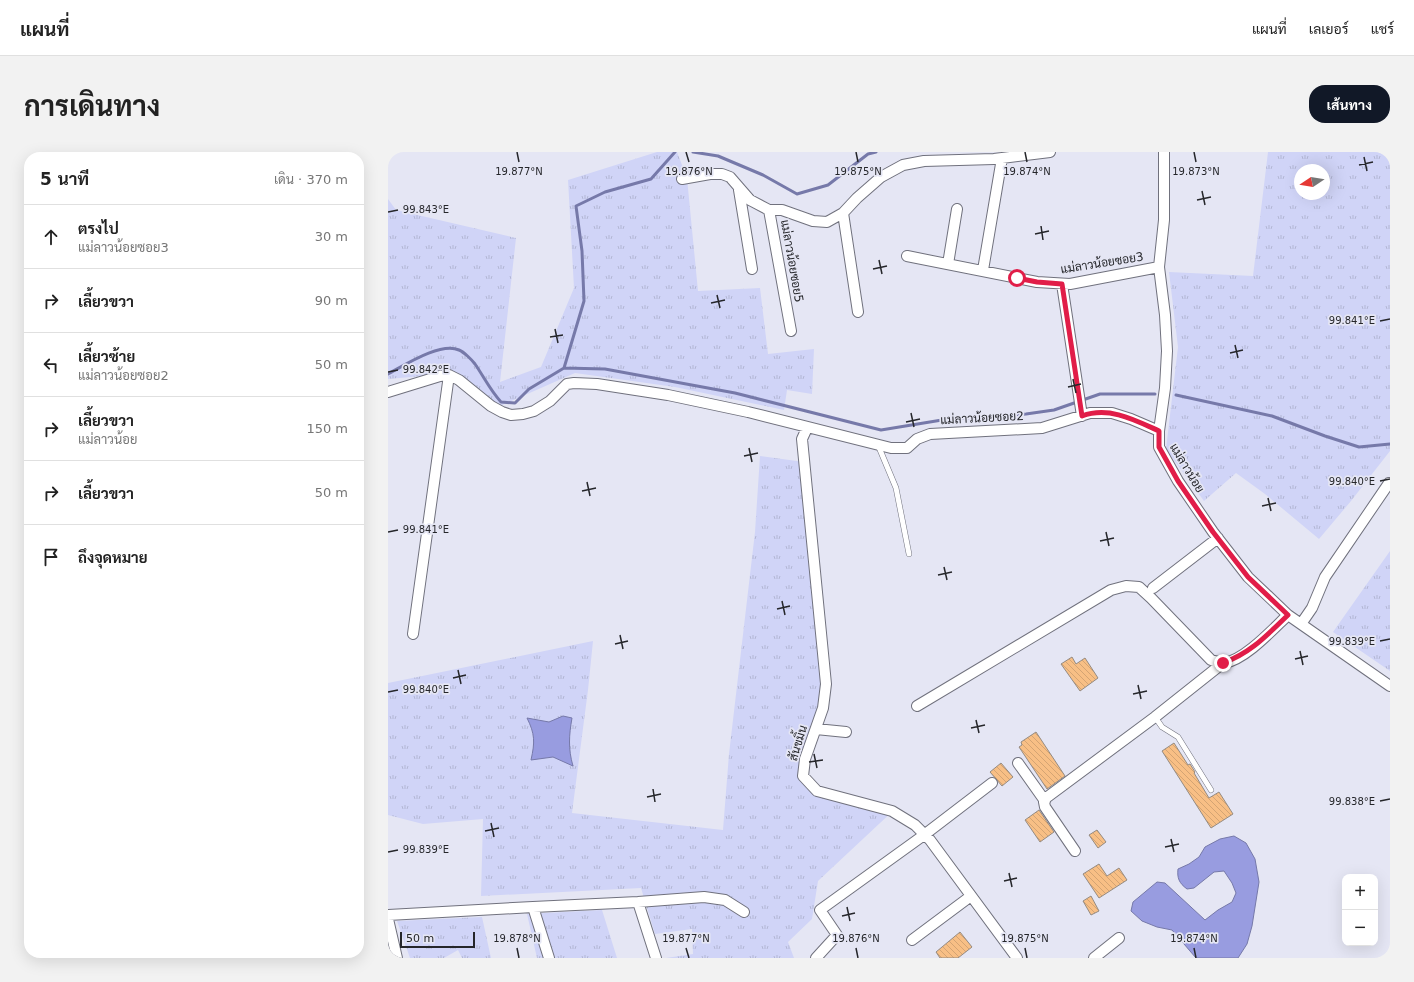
<!DOCTYPE html>
<html lang="th">
<head>
<meta charset="utf-8">
<style>
  :root { --surface:#fff; --page:#f2f2f2; --text:#222; --muted:#767676; --line:#e0e0e0; --accent:#111827 }
  body { margin:0; font-family:"DejaVu Sans",Sarabun,sans-serif; background:var(--page); color:var(--text) }
  .controls { position:absolute; right:12px; bottom:12px; display:grid; overflow:hidden; border-radius:8px; box-shadow:0 4px 16px #0002 }
  .controls button { width:36px; height:36px; display:grid; place-items:center; padding:0; border:0; border-bottom:1px solid var(--line); background:var(--surface); color:var(--text); font:20px sans-serif }
  .compass { position:absolute; left:906px; top:12px; width:36px; height:36px; border-radius:50%; background:var(--surface); box-shadow:0 4px 16px #0002; rotate:258deg }
  .scale { position:absolute; left:12px; bottom:10px; width:75px; box-sizing:border-box; padding-left:4px; border:2px solid #25262a; border-top:0; font-size:11px; line-height:14px; white-space:nowrap; color:#25262a; -webkit-text-stroke:3px #e5e6f4; paint-order:stroke }
  .stop { position:absolute; width:12px; height:12px; margin:-9px; border:3px solid #e11d48; border-radius:50%; background:#fff }
  .stop.end { background:#e11d48; border-color:#fff; box-shadow:0 1px 4px #0008 }
  .list { margin:0; padding:0; list-style:none }
  h2 { display:flex; justify-content:space-between; align-items:center; height:52px; margin:0; padding:0 16px; font-size:17px }
  h2 small { font-size:13px; font-weight:400; color:var(--muted) }
  .list li { display:grid; grid-template-columns:26px 1fr auto; gap:12px; align-items:center; box-sizing:border-box; height:64px; padding:0 16px; border-top:1px solid var(--line) }
  .list b { display:block; font-size:15px; white-space:nowrap }
  .list p { margin:0; font-size:13px; white-space:nowrap; color:var(--muted) }
  .list em { font-size:13px; font-style:normal; color:var(--muted) }
  .icon { flex:none; width:22px; height:22px; fill:none; stroke:currentColor; stroke-width:2; stroke-linecap:round; stroke-linejoin:round }
  .map { position:relative; flex:none; width:1002px; height:806px; overflow:hidden; border-radius:16px }
  header { display:flex; align-items:center; gap:24px; box-sizing:border-box; height:56px; padding:0 20px; background:var(--surface); border-bottom:1px solid var(--line) }
  header strong { font-size:19px }
  nav { display:flex; gap:22px; margin-inline-start:auto; font-size:14px }
  .intro { display:flex; align-items:center; justify-content:space-between; box-sizing:border-box; height:96px; padding:0 24px }
  h1 { margin:0; font-size:28px }
  .button { padding:10px 18px; border-radius:16px; background:var(--accent); color:#fff; font-size:14px; font-weight:700 }
  main { display:flex; gap:24px; padding:0 24px }
  aside { flex:1; background:var(--surface); border-radius:16px; box-shadow:0 4px 16px #0002 }
  .map>svg:first-child { display:block }
  .grass { fill:url(#grass-tufts); fill-rule:evenodd }
  .water { fill:#989ce0; stroke:#7679a9 }
  .lines { fill:none; stroke-linecap:round; stroke-linejoin:round }
  .stream { stroke:#7679a9; stroke-width:3 }
  .building { fill:url(#building-back-hatch); stroke:#958b82 }
  .service-casing { stroke:#70717d; stroke-width:6 }
  .minor-casing { stroke:#70717d; stroke-width:12 }
  .service { stroke:#fff; stroke-width:5 }
  .minor { stroke:#fff; stroke-width:10 }
  .route { stroke:#e11d48; stroke-width:5 }
  .ticks { fill:none; stroke:#25262a; stroke-width:1.5 }
  .labels { text-anchor:middle; dominant-baseline:central; stroke-width:3.5; stroke-linejoin:round; paint-order:stroke }
  .street-label { font-size:12px; fill:#25262a; stroke:#e5e6f4 }
  .ticks-label { font-size:10px; text-anchor:middle; fill:#25262a; stroke:#e5e6f4; stroke-width:3.5; stroke-linejoin:round; paint-order:stroke }
</style>
</head>
<body>
<header>
<strong>แผนที่</strong>
<nav><a>แผนที่</a><a>เลเยอร์</a><a>แชร์</a></nav>
</header>
<div class="intro"><h1>การเดินทาง</h1><a class="button">เส้นทาง</a></div>
<main>
<aside>
<h2>5 นาที<small>เดิน · 370 m</small></h2>
<ul class="list">
<li><svg class="icon" aria-label="ahead" viewBox="0 0 24 24"><path d="M12 20V5M6 11l6-6 6 6"/></svg><div><b>ตรงไป</b><p>แม่ลาวน้อยซอย3</p></div><em>30 m</em></li>
<li><svg class="icon" aria-label="right" viewBox="0 0 24 24"><path d="M7 20v-9h11M14 6l5 5-5 5"/></svg><div><b>เลี้ยวขวา</b></div><em>90 m</em></li>
<li><svg class="icon" aria-label="left" viewBox="0 0 24 24"><path d="M17 20v-9H6M10 6l-5 5 5 5"/></svg><div><b>เลี้ยวซ้าย</b><p>แม่ลาวน้อยซอย2</p></div><em>50 m</em></li>
<li><svg class="icon" aria-label="right" viewBox="0 0 24 24"><path d="M7 20v-9h11M14 6l5 5-5 5"/></svg><div><b>เลี้ยวขวา</b><p>แม่ลาวน้อย</p></div><em>150 m</em></li>
<li><svg class="icon" aria-label="right" viewBox="0 0 24 24"><path d="M7 20v-9h11M14 6l5 5-5 5"/></svg><div><b>เลี้ยวขวา</b></div><em>50 m</em></li>
<li><svg class="icon" aria-label="arrive" viewBox="0 0 24 24"><path d="M6 21V4h12l-3 4 3 4H6"/></svg><div><b>ถึงจุดหมาย</b></div></li>
</ul>
</aside>
<div class="map">
<svg width="1002" height="806" viewBox="0 0 1002 806">
  <defs>
    <pattern id="grass-tufts" width="24" height="20" patternUnits="userSpaceOnUse"><rect width="24" height="20" fill="#d0d4f7"/><path d="M3 7l-1-3M5 7V3M7 7l1-3M15 17l-1-3M17 17v-4M19 17l1-3" fill="none" stroke="#b2b6d4"/></pattern>
    <pattern id="building-back-hatch" width="6" height="6" patternUnits="userSpaceOnUse"><rect width="6" height="6" fill="#f8bf85"/><path d="M-1 5l2 2M0 0l6 6M5-1l2 2" fill="none" stroke="#d4a473"/></pattern>
  </defs>
  <rect width="100%" height="100%" fill="#e5e6f4"/>
  <path class="grass" d="M269 0H289L299 26 310 139 372 136 380 202 426 197 424 242 399 238 396 258 287 235 187 221 112 254 69 221 0 227V47L8 58 128 86 112 230 153 215 186 136 180 28Z
    M880 0H1002V299L963 349 931 387 877 342 848 321 816 349 778 297 790 195 781 120 865 124ZM912 18H936V42H912Z
    M372 304 416 310 438 532 415 624 429 639 507 657 430 729 424 767 400 790 406 806H278L305 802 304 777 267 782 253 736 93 744 95 667 35 672 0 663V531L205 489 200 538 184 661 335 678 341 602 367 380Z
    M1002 399V519L945 480Z
    M214 758 229 806H149L139 762Z
    M94 765 103 806H74L70 798 56 806H22L9 769Z"/>
  <path class="water" d="M175 564 184 566C181 583 180 597 185 614L165 605 143 608C147 590 147 582 139 566L161 570Z
    M846 684 858 691 867 707 871 730 864 774 859 792 850 806H808L784 778 769 775 754 769 743 759 745 750 769 730 777 731 817 768 830 758 844 750 848 741 844 731 836 719 826 720 806 736 799 737C791 731 789 726 790 717L801 712 811 705 817 695 832 687Z"/>
  <g class="lines">
    <path class="stream" d="M305 0 330 4 375 23 409 42 440 33 480 2 488 0
      M176 216 196 149 194 99 188 54 217 40 263 27 287 0
      M0 222C17 213 52 190 71 198 76 200 84 208 87 212 96 225 102 238 113 250L127 251 141 237 176 216 217 217 347 241 493 278 554 268 638 262 666 258 712 242H767
      M788 243 884 264 937 284 971 295 1002 292"/>
  </g>
  <path class="building" d="M684 505 688 512 697 506 710 526 692 539 673 512Z
    M648 580 677 624 659 637 631 595 634 593 633 590Z
    M786 591 800 613 802 612 807 620 806 621 821 646 831 640 845 662 823 676 774 599Z
    M613 611 625 625 614 634 602 620Z
    M651 658 666 680 652 690 637 668Z
    M709 678 718 690 710 696 701 683Z
    M711 712 719 724 731 716 739 728 711 746 695 722Z
    M703 744 711 759 703 763 695 749Z
    M572 780 584 795 570 806H552L548 800Z"/>
  <g class="lines">
    <defs>
      <path id="service" d="M490 293 508 336 521 402
        M767 565 774 575 790 585 823 638"/>
      <path id="minor" d="M776 0V68L771 115 777 163 779 199 777 236 771 279V295L790 329 825 380 860 425 900 463 1002 534
        M294 27 322 22H334L342 25 362 48 381 58
        M351 38 364 117
        M455 61 470 160
        M519 104 649 130 682 132 771 115
        M560 112 569 57
        M595 118 614 6
        M674 132 694 264
        M403 179 381 58H394L425 69 439 70 455 61 469 46 493 25 515 13 536 9 606 7 662 0
        M0 240 52 224 61 223 71 228 103 254 114 260 123 263 135 262 146 259 162 249 179 232 186 231 209 232 280 243 360 260 503 296H519L529 287 542 282 654 276 702 261H724L743 267 771 279
        M419 276 414 287 438 532 435 556 417 607 415 624 429 639 504 659 527 673 542 688 629 806
        M765 436 830 386
        M913 472 924 456 937 425 1001 331
        M25 482 61 223
        M529 554 723 438 738 434 751 435 763 446 823 508C827 509 832 511 836 511 857 508 885 477 900 463
        M428 577 458 580
        M630 611 657 649
        M687 699 657 655 656 650 658 646 767 565 835 511
        M250 750 268 806
        M145 755 161 806
        M0 763 145 755 250 750 316 745 337 748 356 760
        M0 767 9 806
        M524 788 583 744
        M428 806 449 783 432 758 536 683 604 631
        M706 806 731 786"/>
    </defs>
    <use href="#service" class="service-casing"/>
    <use href="#minor" class="minor-casing"/>
    <use href="#service" class="service"/>
    <use href="#minor" class="minor"/>
  </g>
  <g class="lines">
    <path class="route" d="M629 126 649 130 674 132 694 264C721 254 747 268 771 279V295L790 329 825 380 860 425 900 463C879 483 863 501 835 511"/>
  </g>
  <path class="ticks" d="M129 0 131 10M298 0 301 10M468 0 470 10M637 0 639 10M806 0 808 10M976 5 979 19M971 13 985 10M814 39 817 53M809 48 823 45M0 60 10 58M653 74 655 88M647 82 661 79M491 108 494 122M485 117 499 114M329 143 332 156M323 151 337 148M992 169 1002 167M167 177 170 191M162 185 175 183M847 193 850 206M842 201 855 198M0 220 10 218M685 227 688 241M680 235 693 232M523 261 526 275M518 270 532 267M361 296 364 310M356 304 370 301M992 329 1002 327M199 330 202 344M194 339 208 336M880 346 883 359M874 354 888 351M0 380 10 378M718 380 721 394M712 389 726 386M556 415 559 428M550 423 564 420M394 449 397 463M389 457 402 454M232 483 235 497M992 489 1002 487M227 492 240 489M912 499 915 513M907 507 920 504M70 518 73 532M65 526 78 523M750 533 753 547M0 540 10 538M745 542 759 539M588 568 591 581M583 576 597 573M426 602 429 616M421 610 435 608M265 637 267 650M259 645 273 642M992 649 1002 647M103 671 106 685M97 679 111 676M783 687 786 700M777 695 791 692M0 700 10 698M621 721 624 735M616 729 629 726M459 755 462 769M454 764 467 761M129 796 131 806M298 796 301 806M468 796 470 806M637 796 639 806M806 796 808 806"/>
  <g class="labels">
    <g class="street-label">
      <text transform="translate(404 109) rotate(80)">แม่ลาวน้อยซอย5</text>
      <text transform="translate(714 111) rotate(-9)">แม่ลาวน้อยซอย3</text>
      <text transform="translate(594 266) rotate(-3)">แม่ลาวน้อยซอย2</text>
      <text transform="translate(799 316) rotate(59)">แม่ลาวน้อย</text>
      <text transform="translate(410 591) rotate(-73)">สันขมิ้น</text>
    </g>
  </g>
  <g class="ticks-label">
    <text x="131" y="23">19.877°N</text>
    <text x="301" y="23">19.876°N</text>
    <text x="470" y="23">19.875°N</text>
    <text x="639" y="23">19.874°N</text>
    <text x="808" y="23">19.873°N</text>
    <text x="38" y="61">99.843°E</text>
    <text x="964" y="172">99.841°E</text>
    <text x="38" y="221">99.842°E</text>
    <text x="964" y="333">99.840°E</text>
    <text x="38" y="381">99.841°E</text>
    <text x="964" y="493">99.839°E</text>
    <text x="38" y="541">99.840°E</text>
    <text x="964" y="653">99.838°E</text>
    <text x="38" y="701">99.839°E</text>
    <text x="129" y="790">19.878°N</text>
    <text x="298" y="790">19.877°N</text>
    <text x="468" y="790">19.876°N</text>
    <text x="637" y="790">19.875°N</text>
    <text x="806" y="790">19.874°N</text>
  </g>
</svg>
<div class="controls">
<button>+</button>
<button>−</button>
</div>
<svg class="compass" viewBox="-18 -18 36 36"><path d="M0-13l5 13h-10z" fill="#e53935"/><path d="M0 13l5-13h-10z" fill="#767676"/></svg>
<div class="scale">50 m</div>
<div class="stop" style="left:629px;top:126px"></div>
<div class="stop end" style="left:835px;top:511px"></div>
</div>
</main>
</body>
</html>
